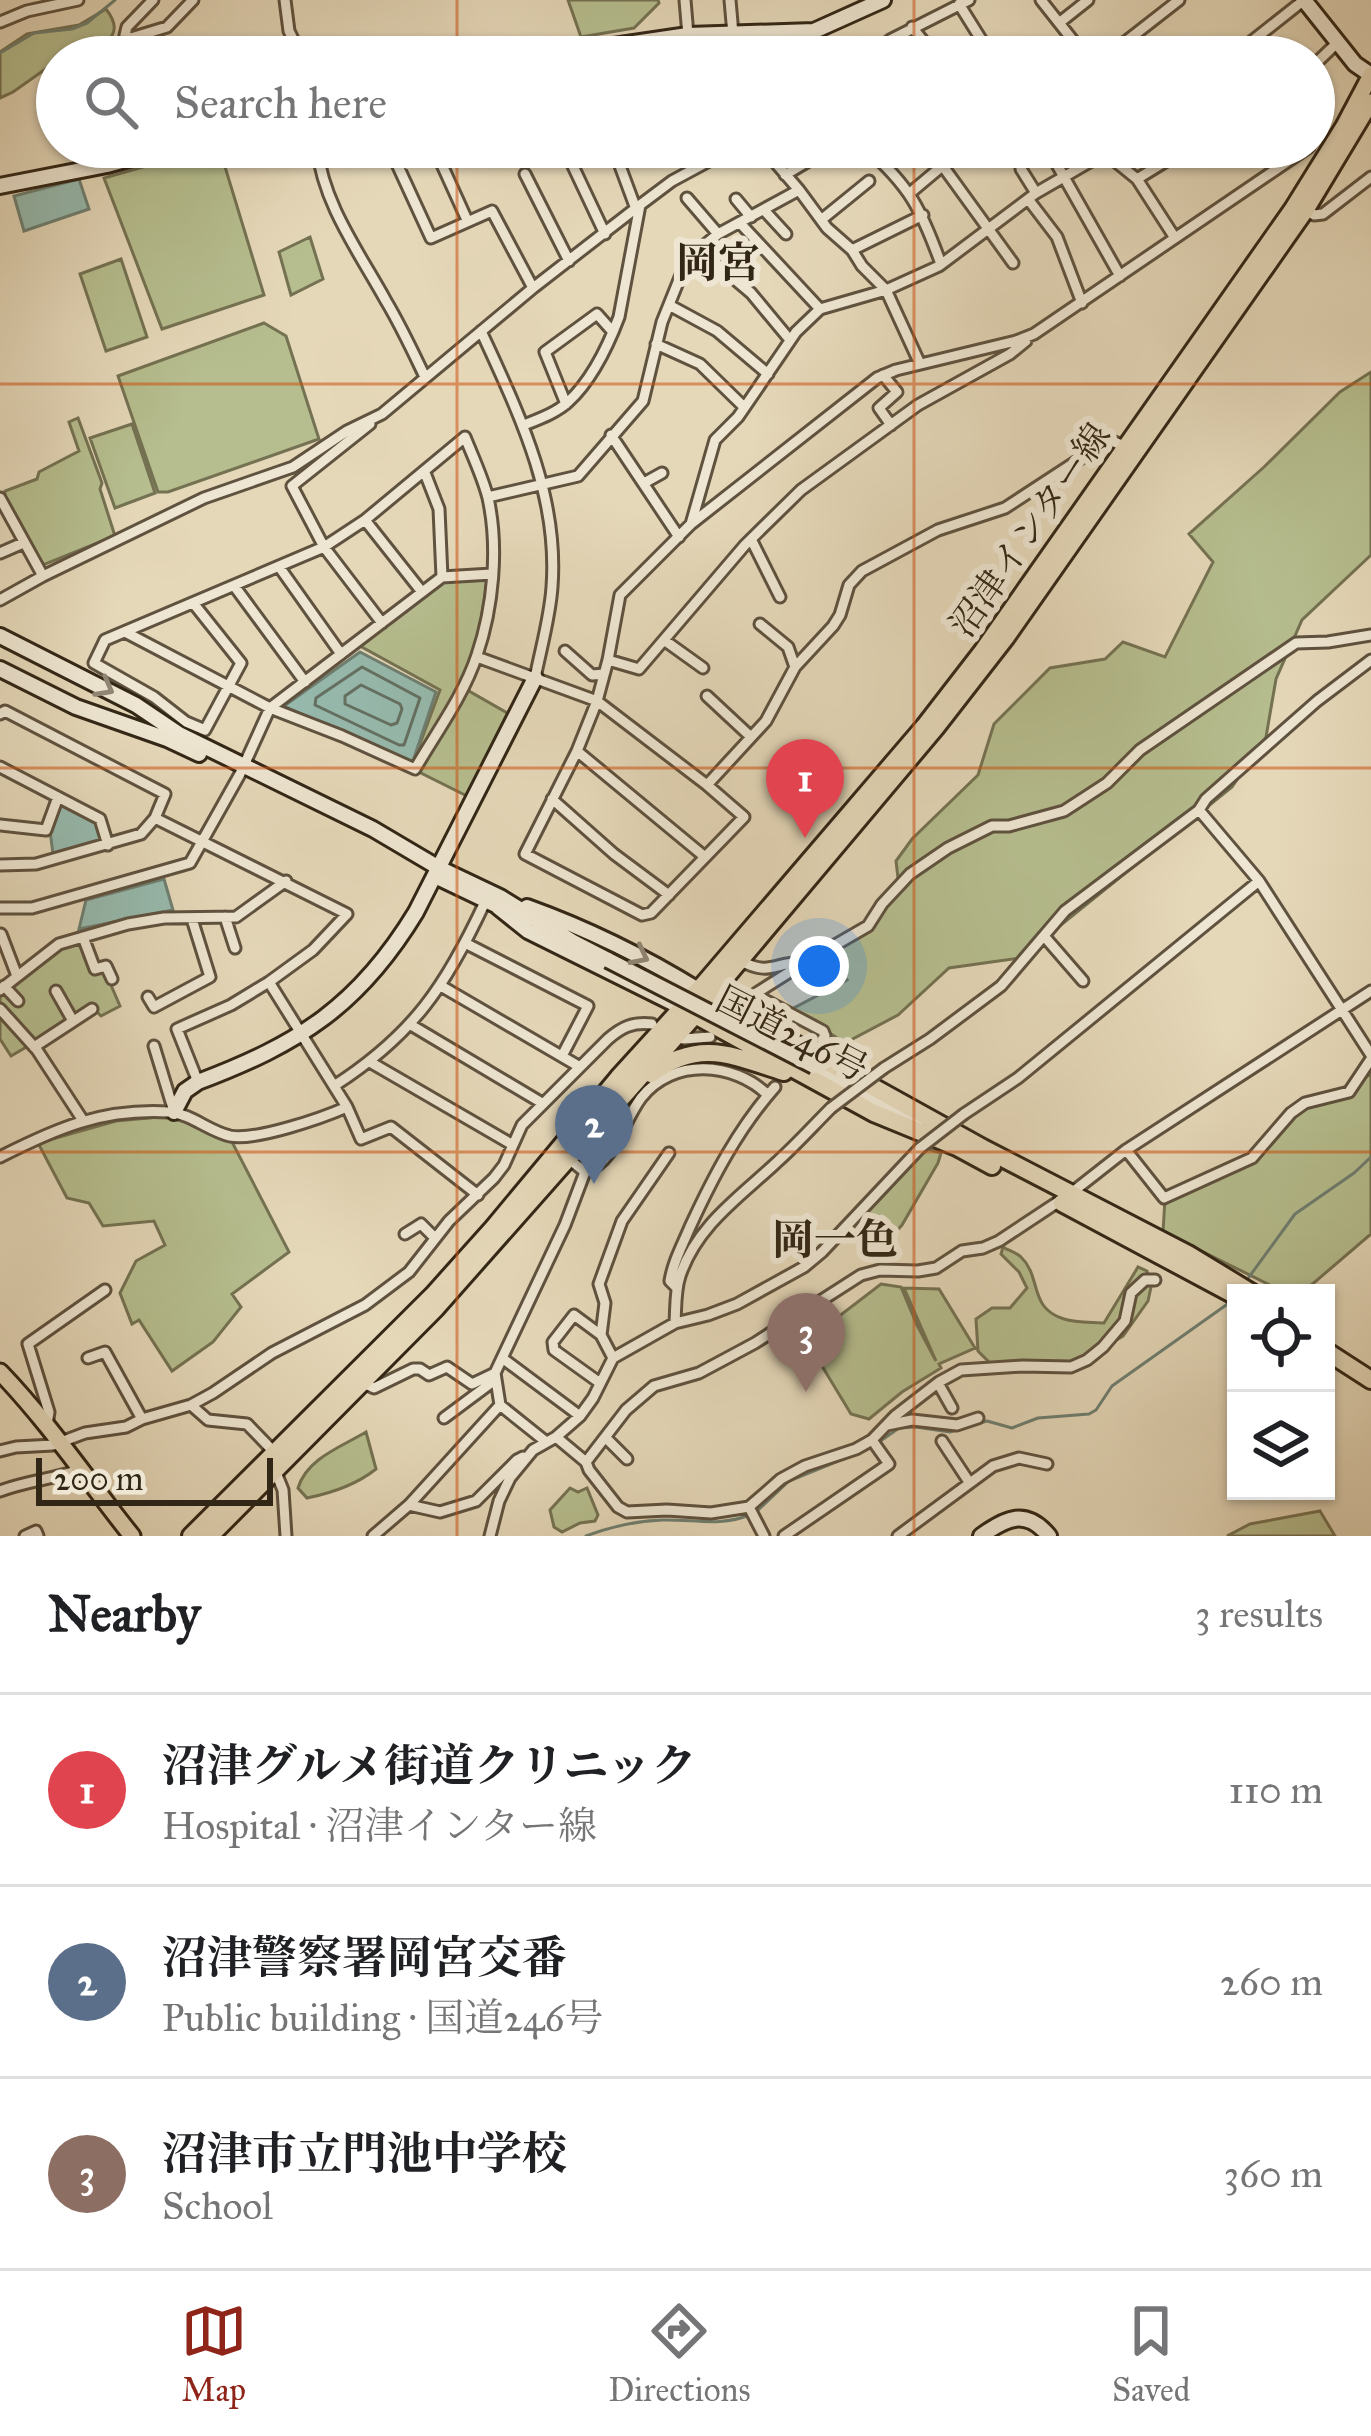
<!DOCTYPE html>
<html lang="en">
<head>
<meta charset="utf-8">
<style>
  :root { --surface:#fff; --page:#f2f2f2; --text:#202124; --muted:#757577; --line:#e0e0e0; --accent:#8f2418 }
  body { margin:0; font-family:"IM FELL Great Primer","Noto Serif JP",serif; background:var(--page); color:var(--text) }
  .controls { position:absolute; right:36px; bottom:36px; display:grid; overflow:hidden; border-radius:0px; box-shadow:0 3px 9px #0004 }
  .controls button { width:108px; height:108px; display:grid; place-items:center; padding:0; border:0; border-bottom:3px solid var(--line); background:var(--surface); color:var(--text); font:60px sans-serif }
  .scale { position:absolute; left:36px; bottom:30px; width:237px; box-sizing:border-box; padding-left:12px; border:6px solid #322616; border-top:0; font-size:33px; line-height:42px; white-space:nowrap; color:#322616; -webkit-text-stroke:9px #eee6d2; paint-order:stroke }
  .you { position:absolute; left:819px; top:966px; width:42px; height:42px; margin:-30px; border:9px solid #fff; border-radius:50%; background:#1a73e8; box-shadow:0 0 0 18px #1a73e833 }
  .badge { display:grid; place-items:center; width:78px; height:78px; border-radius:50%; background:var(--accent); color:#fff; font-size:39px; font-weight:700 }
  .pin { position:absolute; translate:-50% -99px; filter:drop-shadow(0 3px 6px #0008) }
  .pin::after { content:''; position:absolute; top:63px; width:42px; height:36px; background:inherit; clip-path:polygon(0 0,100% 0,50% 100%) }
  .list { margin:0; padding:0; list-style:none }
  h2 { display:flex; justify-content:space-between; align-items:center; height:156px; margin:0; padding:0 48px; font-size:51px }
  h2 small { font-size:39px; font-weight:400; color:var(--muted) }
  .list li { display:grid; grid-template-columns:78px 1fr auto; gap:36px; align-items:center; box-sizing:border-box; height:192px; padding:0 48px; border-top:3px solid var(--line) }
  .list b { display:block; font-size:45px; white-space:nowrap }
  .list p { margin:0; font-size:39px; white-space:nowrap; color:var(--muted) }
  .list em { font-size:39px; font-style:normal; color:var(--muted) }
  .icon { flex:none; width:66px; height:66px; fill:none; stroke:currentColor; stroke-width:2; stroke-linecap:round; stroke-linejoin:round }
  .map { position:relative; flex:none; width:1371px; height:1536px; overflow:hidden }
  .search { position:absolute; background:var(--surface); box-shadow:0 3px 9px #0004; left:36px; right:36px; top:36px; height:132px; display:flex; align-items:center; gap:30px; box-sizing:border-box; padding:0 42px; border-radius:66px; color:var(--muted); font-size:45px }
  .sheet { height:732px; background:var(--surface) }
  nav { display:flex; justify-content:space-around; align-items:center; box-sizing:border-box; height:168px; border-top:3px solid var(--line); background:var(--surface); font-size:33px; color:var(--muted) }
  nav a { display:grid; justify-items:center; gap:6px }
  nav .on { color:var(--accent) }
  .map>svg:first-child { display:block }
  .green { fill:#b6be8f; stroke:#747252; stroke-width:3 }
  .water { fill:#96baae; stroke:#6e7f71; stroke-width:3 }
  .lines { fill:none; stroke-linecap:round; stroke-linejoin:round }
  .shore { stroke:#647062; stroke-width:3 }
  .stream { stroke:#6e7f71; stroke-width:3 }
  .street-casing { stroke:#5f523f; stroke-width:15 }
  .secondary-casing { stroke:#322616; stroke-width:20 }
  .primary-casing { stroke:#322616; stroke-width:21 }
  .highway-casing { stroke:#322616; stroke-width:22 }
  .street { stroke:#eee6d2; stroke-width:9 }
  .secondary { stroke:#eee6d2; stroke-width:14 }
  .primary { stroke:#e5d8b9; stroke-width:15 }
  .highway { stroke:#e5d8b9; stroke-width:16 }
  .street-bridge-casing { stroke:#5f523f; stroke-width:15; stroke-linecap:butt }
  .secondary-bridge-casing { stroke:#322616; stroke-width:20; stroke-linecap:butt }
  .street-bridge { stroke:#eee6d2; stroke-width:9 }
  .secondary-bridge { stroke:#eee6d2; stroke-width:14 }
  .oneway { stroke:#908674 }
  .grid { fill:none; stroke:#cd510e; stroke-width:3; stroke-opacity:0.55 }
  .labels { text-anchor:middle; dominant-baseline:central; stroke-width:12; stroke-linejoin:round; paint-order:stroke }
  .street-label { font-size:36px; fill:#322616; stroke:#eee6d2 }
  .quarter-label { font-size:42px; font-weight:bold; fill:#322616; stroke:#eee6d2 }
</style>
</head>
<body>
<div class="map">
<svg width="1371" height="1536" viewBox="0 0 1371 1536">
  <rect width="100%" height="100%" fill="#e5d8b9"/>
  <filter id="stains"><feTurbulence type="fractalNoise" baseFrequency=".00167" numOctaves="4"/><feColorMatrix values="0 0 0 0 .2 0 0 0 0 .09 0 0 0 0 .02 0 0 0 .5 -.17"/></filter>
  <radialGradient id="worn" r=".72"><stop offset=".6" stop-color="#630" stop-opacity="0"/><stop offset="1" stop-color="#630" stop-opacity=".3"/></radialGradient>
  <path class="green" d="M568 0H658L659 3 634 28 581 37Z
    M106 9C125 33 108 42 90 52L110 48 118 53 139 54 146 46 151 45 155 57H80L83 53 57 57V61L13 92 0 98V52L27 34 79 25Z
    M213 147H219L264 295 162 329 104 178Z
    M310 237 323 279 291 295 279 252Z
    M121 259 147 337 106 351 80 274Z
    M264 323 286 336 319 439 168 492H158L118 376Z
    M1371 372V555L1302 620 1276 679 1266 737 1232 787 1020 958 949 968 898 1015 845 1043 792 1009 847 980 828 953 865 927 908 873 898 878 896 861 912 839 978 775 994 724 1050 668 1105 659 1123 642 1165 657 1213 562 1189 534 1264 467 1340 392Z
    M78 418 102 483 100 489 115 536 43 565 5 502V491L37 479 39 472 79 451 69 422Z
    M132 424 155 493 115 508 90 438Z
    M488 576 475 657 462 687 511 715 469 797 411 768 440 690 360 646 444 579Z
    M80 942 92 972 104 969 120 1006 101 1016 93 1008 11 1056 0 1039V993L58 947Z
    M1371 1074V1234L1302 1293H1286L1163 1232 1165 1199 1246 1162 1301 1108Z
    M170 1116 215 1129 231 1140 289 1252 232 1294 241 1307 213 1342 172 1371 139 1320 132 1324 120 1293 136 1261 165 1245 154 1221 103 1226 89 1203 67 1198 38 1143 116 1121Z
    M928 1149 941 1153 938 1163 902 1225 889 1239 866 1231 851 1237 848 1224 912 1159Z
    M1003 1247C1009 1251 1016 1252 1021 1257 1042 1277 1028 1308 1064 1319 1076 1323 1091 1322 1104 1323L1138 1267 1147 1271 1151 1287 1148 1301 1123 1336 1071 1367H994L978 1351 976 1319 992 1308H1010L1027 1288 1019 1272 1001 1254Z
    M881 1284 901 1287 917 1325 936 1361 904 1288 939 1289 975 1348 939 1364 941 1368 902 1392 869 1419 851 1414 805 1338 842 1314Z
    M366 1432 376 1469C356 1485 332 1493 307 1498L298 1488C307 1458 343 1446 366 1432Z
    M570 1488 578 1492 587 1488 598 1515 595 1521 580 1523 562 1532 554 1527 550 1510Z
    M1320 1511 1335 1536H1227L1250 1524Z"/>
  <path class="water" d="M79 179 89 209 24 231 14 196Z
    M360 652 436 692 412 764 284 706Z
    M60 803 96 823 102 840 53 854 50 831Z
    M164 879 173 910 79 929 86 900Z"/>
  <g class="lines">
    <path class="shore" d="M362 667 420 698 404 745H399L315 705 316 698Z
      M361 685 400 704 402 709 397 723 391 725 345 704V696Z"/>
    <path class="stream" d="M0 53 34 33 72 29 87 23 115 0
      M1249 1277 1295 1214 1354 1173 1371 1157
      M879 1442 899 1428 916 1427 950 1432 987 1421 1012 1428 1038 1418 1089 1414 1096 1410 1112 1386 1229 1303
      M756 1512 789 1481 870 1448
      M586 1536C610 1527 636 1521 662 1520 692 1519 721 1527 749 1515"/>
    <defs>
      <path id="street" d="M153 0 127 27 125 35 131 38 167 27 193 0
        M285 0 289 31 302 57
        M685 0 688 35
        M730 0 733 34
        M1041 0 1086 57
        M959 4 992 57
        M0 22 27 11 78 0
        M1059 23 1088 0
        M912 27 936 57
        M866 57 890 40 969 0
        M1061 57 1080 50
        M1106 57 1179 0
        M1232 57 1304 0
        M1314 65 1337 43
        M317 147C323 204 359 252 386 301 401 326 413 352 425 377
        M564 147 605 234
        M613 147 636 209
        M762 147 799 190
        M865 147C910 186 921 209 941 264
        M929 147 1013 263
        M1007 147 1010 151
        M1047 147 1120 276
        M1102 147 1105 153 1137 179 1175 238
        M1021 169 1036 193
        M525 174 569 261
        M785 175 832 147
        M1137 179 1189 147
        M910 193 960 151
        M687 198 718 234
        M736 199 751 217
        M1028 199 1057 237 1082 303
        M1305 209 1314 215 1323 214 1371 177
        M764 210 786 234
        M467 220 438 156 429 151 397 164 431 238 492 211 533 288
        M821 220 869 181
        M740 223 820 309
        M699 249 751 293 790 340
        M852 250 923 215
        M669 305 717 331 768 374
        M481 331C518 412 559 494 552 587 550 617 541 648 535 678
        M656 344 700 364 744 407
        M883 375 897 392 879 408 891 425
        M566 404 545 352 597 314 613 332
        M370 424 292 486 324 547 382 623
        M524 425C539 419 556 413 568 402 591 381 608 346 619 317L640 205
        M611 435 679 537
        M425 473 439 509 442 577
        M644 483 662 473
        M488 497 578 476 643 401 662 322 687 260 718 234 799 190 827 228 852 250 862 266 886 290 920 364
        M0 498 43 576
        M365 520 422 592
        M691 524 715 440 738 417 796 332 820 309 886 290 939 266 1036 193 1105 153
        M751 539 780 597
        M0 553 23 543
        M280 568 341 654
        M235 587 305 682
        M0 600 43 576 204 498 293 467 347 431 382 414 533 288 640 205 672 181 735 147
        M760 624 788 647 795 667
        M125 632 270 708 342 736 415 769C436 733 464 695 477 655 493 608 499 548 488 498 483 478 473 457 465 437L365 520 324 547 105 640 94 663 154 697 186 722 205 730 241 663 194 604
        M664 640 703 668
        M565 651 592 675 604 674
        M477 657 597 701 707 785 744 817 651 913 642 915 525 854 577 751 597 701 608 660 620 595 691 524 877 378 896 370 1016 341 1034 334 1309 147
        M608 660 639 669 745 545 801 490 918 405 1010 354 1026 341
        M1371 660 1317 701 1206 799 1199 810 1259 881 1371 1055
        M707 696 751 737
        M0 714 5 711 165 794 155 818 141 834 36 864 0 865
        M577 751 705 857
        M0 767 100 819 108 845
        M707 785 766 721 795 667 833 626 840 615 849 585 862 571 938 530 1005 508 1106 442 1112 441 1126 447
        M552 799 614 854 669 895
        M155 818 347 914 313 950 269 982
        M0 825 46 830 58 797
        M0 908H32L190 863 240 774 270 708 442 577 492 574
        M225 917 235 948
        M1 934 17 976
        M1044 936 1083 981
        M83 937 95 969 106 966 112 979
        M465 943 588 1006 562 1056
        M741 961C771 977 775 961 804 963L758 992 761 998 823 1031 825 1036 822 1040
        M804 963 868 926 882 904 910 874 948 848 992 826H1009L1064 811 1107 783 1140 750 1296 643 1328 642 1371 635
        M4 986 18 1001
        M441 986 580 1067
        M0 990 59 944 128 924 164 918 236 917 286 881
        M56 991 73 1021
        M148 997 154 1007 210 977 192 919
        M743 1003 758 992
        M0 1009 37 1050 82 1119
        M411 1025 542 1103
        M683 1039 710 1037
        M154 1046 172 1105H177
        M34 1047 92 1009
        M370 1062 513 1145
        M884 1068 930 1039 1001 986 1065 911 1199 810
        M198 1082 177 1029 231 1005 269 982 347 1107 361 1139 391 1127 478 1195
        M334 1086C413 1035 446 986 485 902
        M964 1114 1018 1078 1259 881
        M1126 1150 1164 1198 1252 1158 1291 1113 1305 1103 1349 1092 1371 1059
        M0 1157C57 1128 103 1108 169 1112 192 1114 208 1131 230 1136 256 1141 322 1118 347 1107
        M569 1159 585 1172C615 1162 623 1122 641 1098 673 1057 734 1062 768 1095
        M405 1234 421 1224 435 1238
        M677 1288 670 1281C673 1262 682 1246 690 1227 713 1177 738 1129 775 1087
        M675 1323C676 1307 675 1291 680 1276 697 1225 741 1196 777 1162 796 1145 813 1126 831 1108
        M88 1358 105 1352 142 1419
        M502 1358 580 1416
        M613 1358 601 1335 605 1303 599 1284 622 1221 669 1153
        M363 1383 374 1388 413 1369H420L429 1375 447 1367 472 1384 495 1373
        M600 1383 554 1350 553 1342 574 1315 601 1335
        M938 1383 952 1408
        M191 1405 208 1420 247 1424 275 1453
        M444 1418 495 1380
        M47 1425 49 1412 28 1344 105 1290
        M887 1425 912 1420 957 1425 978 1418
        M556 1437 586 1462 589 1470 618 1507 627 1512 667 1510 711 1513 749 1507 781 1479 805 1466 856 1449 872 1440 895 1416 939 1382 961 1370 1022 1366 1071 1367 1087 1360 1103 1347 1125 1321 1131 1293 1145 1280H1155
        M606 1438 627 1459
        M545 1441 500 1405 495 1373 565 1225 585 1172
        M942 1441 969 1482
        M0 1451 16 1447 53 1445 85 1433 126 1427 142 1419 191 1405 213 1393 272 1353 365 1305 409 1272 449 1221 494 1178 504 1165 522 1125 608 1039C622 1027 632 1022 652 1024
        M586 1462 626 1410 654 1386 699 1373 755 1343 861 1275 880 1270 918 1271 936 1268 962 1251 983 1248 999 1241 1070 1194 1126 1150 1371 991
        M275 1470 283 1490 286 1536
        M0 1491C26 1481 53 1479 79 1470
        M409 1505 440 1512 476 1501 517 1460 523 1457
        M749 1507 764 1536
        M25 1536 36 1531 38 1536
        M373 1536 409 1505 500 1405
        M490 1536 499 1501 510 1478 533 1450 556 1437 580 1416 593 1398 613 1358 675 1323 708 1315 737 1304 804 1267 822 1252 920 1148
        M784 1536 889 1464 872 1440
        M898 1536 993 1466 1019 1458 1047 1464"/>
      <path id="secondary" d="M1304 0 1355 64 1371 75
        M539 57 688 35 814 31 883 0
        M0 186 107 165 172 147
        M0 636 136 705 179 734 373 829 439 868 500 897 573 942 608 960
        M0 669 76 707 167 739 199 754
        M437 877 504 909
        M498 907 528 931 683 1008
        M527 907C588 929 643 956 698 990
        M814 1066 917 1124
        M174 1112 185 1091 198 1082C299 1044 359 1006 416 912L535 678
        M981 1536C1006 1518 1026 1508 1049 1536"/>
      <path id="primary" d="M698 990 924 726 982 651 1293 208 1344 126 1371 75
        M703 1005 936 728 1006 638 1306 210 1371 102
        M0 1372C49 1423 88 1481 132 1536"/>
      <path id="highway" d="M651 1074C700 1038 733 1056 784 1072
        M1062 1203 1236 1296
        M1326 1351 1371 1380
        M191 1536 433 1295 493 1228 618 1078 698 990 983 1148 1188 1254 1252 1293
        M210 1536 436 1308 695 1015 874 1113 957 1147 992 1166"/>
    </defs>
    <use href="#street" class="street-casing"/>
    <use href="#secondary" class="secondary-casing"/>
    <use href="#primary" class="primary-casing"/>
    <use href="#highway" class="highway-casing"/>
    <use href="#street" class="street"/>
    <use href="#secondary" class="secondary"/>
    <use href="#primary" class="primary"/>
    <use href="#highway" class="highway"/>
    <defs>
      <path id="street-bridge" d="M831 1108 884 1068
        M920 1148 964 1114"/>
      <path id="secondary-bridge" d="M608 960 814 1066"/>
    </defs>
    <use href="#street-bridge" class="street-bridge-casing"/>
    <use href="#secondary-bridge" class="secondary-bridge-casing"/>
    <use href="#street-bridge" class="street-bridge"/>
    <use href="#secondary-bridge" class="secondary-bridge"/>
  </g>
  <defs><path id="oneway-chevron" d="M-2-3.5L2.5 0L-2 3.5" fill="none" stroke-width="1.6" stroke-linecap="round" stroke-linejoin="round" transform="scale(3)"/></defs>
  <g class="oneway">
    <use href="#oneway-chevron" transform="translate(105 688) rotate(29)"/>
    <use href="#oneway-chevron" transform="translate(640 956) rotate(27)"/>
  </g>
  <path class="grid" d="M457 0V57M914 0V57M457 147V1536M914 147V1536M0 384H1371M0 768H1371M0 1152H1371"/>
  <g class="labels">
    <g class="street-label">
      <text transform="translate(1030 530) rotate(-55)">沼津インター線</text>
      <text transform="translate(792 1034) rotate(27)">国道246号</text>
    </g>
    <g class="quarter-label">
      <text x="718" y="263">岡宮</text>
      <text x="835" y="1240">岡一色</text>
    </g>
  </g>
  <rect width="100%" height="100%" filter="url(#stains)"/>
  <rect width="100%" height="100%" fill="url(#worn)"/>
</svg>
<div class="controls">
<button><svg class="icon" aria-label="locate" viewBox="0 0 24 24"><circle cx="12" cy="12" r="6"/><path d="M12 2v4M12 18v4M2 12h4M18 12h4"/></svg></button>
<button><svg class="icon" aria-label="layers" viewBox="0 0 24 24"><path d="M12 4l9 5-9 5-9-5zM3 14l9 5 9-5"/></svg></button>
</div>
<div class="scale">200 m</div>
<div class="you"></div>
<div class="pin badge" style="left:805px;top:838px;background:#e0444e">1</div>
<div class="pin badge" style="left:594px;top:1184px;background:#5c6f8a">2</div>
<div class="pin badge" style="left:806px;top:1392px;background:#8d6e63">3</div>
<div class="search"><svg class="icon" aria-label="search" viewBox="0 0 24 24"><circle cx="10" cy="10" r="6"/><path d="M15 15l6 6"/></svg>Search here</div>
</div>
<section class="sheet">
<h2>Nearby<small>3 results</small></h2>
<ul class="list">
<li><span class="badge" style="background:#e0444e">1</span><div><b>沼津グルメ街道クリニック</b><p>Hospital · 沼津インター線</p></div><em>110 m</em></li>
<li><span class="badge" style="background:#5c6f8a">2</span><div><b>沼津警察署岡宮交番</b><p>Public building · 国道246号</p></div><em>260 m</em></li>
<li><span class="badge" style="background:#8d6e63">3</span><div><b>沼津市立門池中学校</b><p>School</p></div><em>360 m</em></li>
</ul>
</section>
<nav>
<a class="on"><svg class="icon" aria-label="map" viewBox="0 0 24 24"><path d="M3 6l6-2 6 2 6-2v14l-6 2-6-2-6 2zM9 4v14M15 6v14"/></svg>Map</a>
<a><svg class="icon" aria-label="directions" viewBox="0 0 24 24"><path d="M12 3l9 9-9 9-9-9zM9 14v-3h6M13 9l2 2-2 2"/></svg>Directions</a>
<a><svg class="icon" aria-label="saved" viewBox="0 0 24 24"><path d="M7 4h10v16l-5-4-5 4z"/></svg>Saved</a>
</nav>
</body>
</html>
